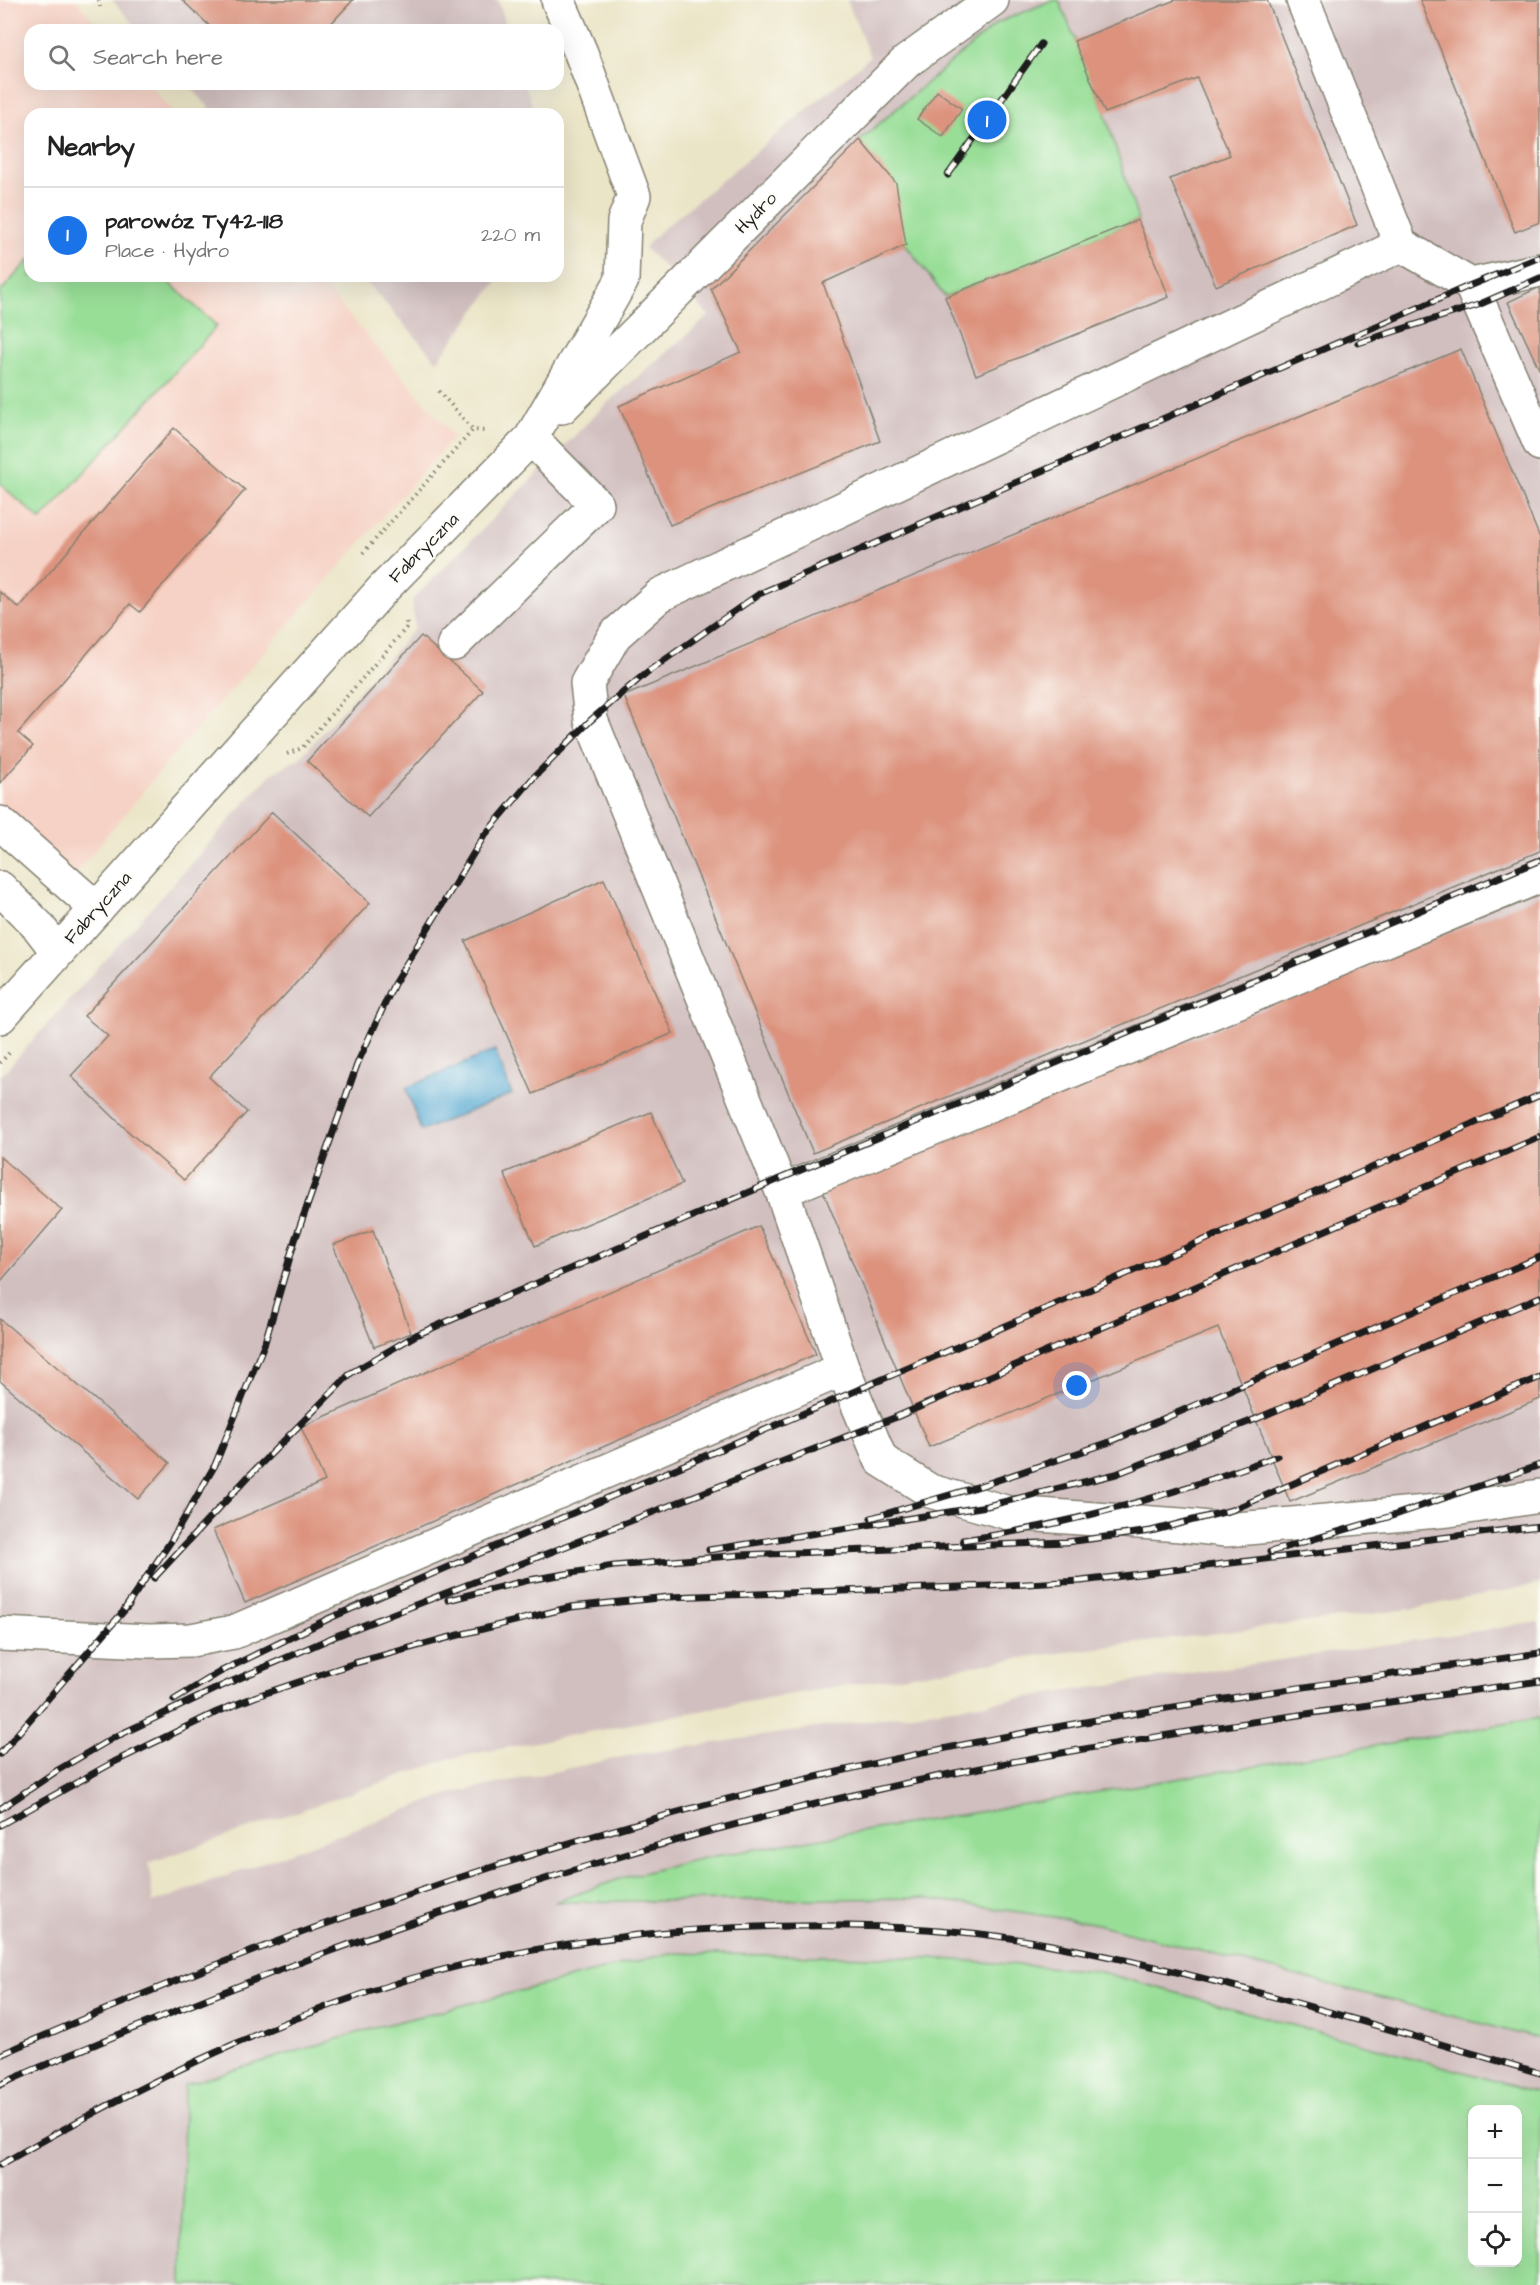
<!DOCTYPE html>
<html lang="en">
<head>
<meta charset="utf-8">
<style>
  :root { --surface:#fff; --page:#f6f6f6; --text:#222; --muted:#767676; --line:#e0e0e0; --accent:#1a73e8 }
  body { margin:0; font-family:"Architects Daughter",sans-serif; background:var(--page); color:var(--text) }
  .controls { position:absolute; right:18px; bottom:18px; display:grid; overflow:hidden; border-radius:12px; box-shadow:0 6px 24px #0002 }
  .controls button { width:54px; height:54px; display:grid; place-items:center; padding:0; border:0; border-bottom:2px solid var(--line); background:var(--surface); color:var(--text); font:30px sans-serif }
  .you { position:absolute; left:1077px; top:1386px; width:21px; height:21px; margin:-15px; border:4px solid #fff; border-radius:50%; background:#1a73e8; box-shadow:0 0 0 9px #1a73e833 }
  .badge { display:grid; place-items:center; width:39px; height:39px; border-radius:50%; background:var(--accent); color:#fff; font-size:20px; font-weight:700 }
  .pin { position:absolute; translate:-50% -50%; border:3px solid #fff; box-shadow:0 2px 6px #0006 }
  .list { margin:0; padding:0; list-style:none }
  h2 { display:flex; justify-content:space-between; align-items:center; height:78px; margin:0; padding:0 24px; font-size:26px }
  h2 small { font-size:20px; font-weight:400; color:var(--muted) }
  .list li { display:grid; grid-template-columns:39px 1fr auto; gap:18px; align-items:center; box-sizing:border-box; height:96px; padding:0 24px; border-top:2px solid var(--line) }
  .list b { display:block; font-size:22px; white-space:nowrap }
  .list p { margin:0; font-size:20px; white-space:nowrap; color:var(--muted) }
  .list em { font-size:20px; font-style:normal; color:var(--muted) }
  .icon { flex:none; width:33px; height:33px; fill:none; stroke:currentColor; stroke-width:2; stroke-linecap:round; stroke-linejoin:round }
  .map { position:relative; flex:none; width:1540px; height:2285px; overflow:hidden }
  .search { position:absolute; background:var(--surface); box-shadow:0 6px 24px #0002; left:24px; top:24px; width:540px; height:66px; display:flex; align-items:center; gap:15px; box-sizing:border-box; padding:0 21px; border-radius:18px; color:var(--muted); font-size:22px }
  .panel { position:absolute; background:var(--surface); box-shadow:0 6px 24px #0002; left:24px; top:108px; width:540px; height:174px; border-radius:18px }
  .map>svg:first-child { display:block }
  .built { fill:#f6d1c5 }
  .industrial { fill:#d1bfbf }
  .green { fill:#98de97; stroke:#5a7d5a; stroke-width:1.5; fill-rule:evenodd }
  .water { fill:#56a9d2; stroke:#396277; stroke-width:1.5 }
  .building { fill:#dc927d }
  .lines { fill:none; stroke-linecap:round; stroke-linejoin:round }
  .minor-casing { stroke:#848072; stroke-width:36 }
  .path { stroke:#848072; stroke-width:4; stroke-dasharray:1.5 4.5; stroke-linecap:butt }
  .minor { stroke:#fff; stroke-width:33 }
  .rail-casing { stroke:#1c1c1c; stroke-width:7 }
  .rail { stroke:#fdfcf7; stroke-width:4.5; stroke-dasharray:14; stroke-linecap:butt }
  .labels { text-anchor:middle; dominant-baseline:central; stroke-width:4.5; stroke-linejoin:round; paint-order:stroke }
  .street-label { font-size:18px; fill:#1c1c1c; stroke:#fdfcf7 }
</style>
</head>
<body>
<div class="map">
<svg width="1540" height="2285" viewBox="0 0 1540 2285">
  <rect width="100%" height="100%" fill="#fdfcf7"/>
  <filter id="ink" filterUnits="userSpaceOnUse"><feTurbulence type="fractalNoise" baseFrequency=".0167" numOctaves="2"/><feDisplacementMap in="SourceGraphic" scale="12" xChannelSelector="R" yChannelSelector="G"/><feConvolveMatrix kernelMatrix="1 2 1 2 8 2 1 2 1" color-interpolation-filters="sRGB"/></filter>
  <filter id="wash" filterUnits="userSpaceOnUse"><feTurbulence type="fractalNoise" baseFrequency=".008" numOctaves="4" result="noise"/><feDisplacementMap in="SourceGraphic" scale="24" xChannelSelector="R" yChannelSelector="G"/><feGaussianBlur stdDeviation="1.35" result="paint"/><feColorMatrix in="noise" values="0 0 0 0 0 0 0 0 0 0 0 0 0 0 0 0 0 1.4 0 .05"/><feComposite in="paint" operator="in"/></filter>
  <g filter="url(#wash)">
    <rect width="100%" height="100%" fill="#ebe5c7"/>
    <path class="built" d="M0 0H76L102 30H30V84H149L175 114H30V276H315L454 436 171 758 75 874 0 808Z"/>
    <path class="industrial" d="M112 0H498L508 30H139Z
      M847 0H1540V1584L1411 1609 1034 1656 779 1696 452 1758 149 1863 153 1903 449 1794 632 1755 1540 1622V1718L703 1858 622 1878 557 1901 924 1898 1093 1923 1540 2039V2093L1097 1971 931 1958 670 1953 184 2085 182 2285H0V1077L271 774 300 758 415 628 412 600 605 405 709 316 665 267 644 248 658 233 870 57Z
      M188 84H525L535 114H215Z
      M361 276H501L437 361Z"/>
    <path class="green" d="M1053 0H1059L1105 113 1138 220 945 297 906 245 860 140 997 23Z
      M30 259V276H162L217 326 41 520 0 484V292Z
      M1540 1718V2039L1093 1923 924 1898 555 1902 622 1878 703 1858Z
      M670 1953 931 1958 1097 1971 1540 2093V2285H182L184 2085 381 2026ZM1472 2110H1518V2262H1472Z"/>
    <path class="water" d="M495 1050 512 1094 421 1131 406 1088Z"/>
    <g id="blocks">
      <path class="building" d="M182 0H353L325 30H214Z
        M1175 0H1267L1357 225 1216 286 1170 179 1230 155 1197 78 1105 113 1074 41Z
        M1420 0H1540V222L1515 232Z
        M937 91 962 109 943 137 917 119Z
        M860 140 896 183 906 245 823 283 880 441 670 525 619 406 741 352 711 289Z
        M1138 220 1169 297 976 375 945 297Z
        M1540 287V371L1508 302Z
        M1461 349 1540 538V851L813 1153 624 696Z
        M174 428 245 490 140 612 130 604 18 733 33 746 0 783V592L19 608Z
        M421 636 483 691 368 817 307 761Z
        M272 812 370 903 209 1077 247 1112 184 1180 129 1132 71 1076 108 1036 84 1016Z
        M604 879 673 1033 533 1094 465 941Z
        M1540 895V1399L1290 1502 1218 1328 929 1447 823 1191Z
        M651 1112 682 1184 535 1246 504 1173Z
        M0 1157 62 1210 0 1282Z
        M759 1226 816 1354 245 1603 213 1530 325 1481 301 1427Z
        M373 1230 411 1333 374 1347 333 1245Z
        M0 1319 170 1463 138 1499 0 1381Z"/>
    </g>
  </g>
  <g filter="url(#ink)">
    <use href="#blocks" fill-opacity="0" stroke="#848072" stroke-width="1.5"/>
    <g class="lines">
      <defs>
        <path id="minor" d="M1303 0 1401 245 1471 285 1540 270
          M1401 245 660 595 615 635 587 683 591 720 782 1191 843 1369 881 1460 930 1491 1009 1513 1181 1525 1226 1530 1449 1510 1540 1496
          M1471 285 1540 444
          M562 407 906 62 992 0
          M454 644 597 505 531 438
          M0 823 97 909
          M0 888 38 926 58 952
          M0 1017 383 589 531 438 622 280 624 221 634 196 581 53 558 0
          M782 1191 1540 876
          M0 1634 149 1641 191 1640 234 1632 843 1369"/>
      </defs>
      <use href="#minor" class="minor-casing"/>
      <path class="path" d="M99 0 100 7
        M439 391 473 430
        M363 553 473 430 486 431
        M287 754 302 748 407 627 406 619
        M0 1063 9 1053"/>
      <use href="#minor" class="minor"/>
      <defs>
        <path id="rail" d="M948 175 1041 44
          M1358 343 1478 305 1540 278
          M871 1518 980 1486 1107 1443 1540 1257
          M963 1540C1071 1525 1175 1494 1277 1456
          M709 1550 987 1506 1116 1474 1256 1419 1540 1297
          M1270 1552 1395 1515 1540 1465
          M154 1578 247 1478 351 1373 416 1335 777 1180 1540 860
          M448 1600 529 1580 614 1566 741 1555 1067 1542 1151 1531 1232 1510 1540 1377
          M124 1610 171 1541 215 1465 265 1342 295 1240 358 1062 394 984 484 836 533 778 591 720 646 673 759 594 1471 285 1540 257
          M174 1700 220 1672 330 1618 1540 1095
          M0 1754 129 1605
          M0 1809 58 1770 113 1738 226 1684 336 1636 894 1418 1540 1137
          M0 1825 114 1762 217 1712 257 1696 355 1663 443 1639 571 1607 668 1597 989 1586 1081 1581 1540 1526
          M0 2055C262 1939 533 1844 812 1778 1052 1720 1296 1688 1540 1653
          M0 2085C31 2070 64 2057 96 2044 160 2017 225 1991 290 1966 503 1887 722 1821 945 1775 1142 1735 1341 1709 1540 1681
          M0 2165C130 2090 265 2022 410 1979 537 1942 668 1927 800 1926 886 1925 973 1929 1057 1946 1220 1977 1380 2027 1540 2073"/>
      </defs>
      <use href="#rail" class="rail-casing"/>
      <use href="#rail" class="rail"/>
    </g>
  </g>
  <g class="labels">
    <g class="street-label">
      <text transform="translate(756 213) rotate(-45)">Hydro</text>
      <text transform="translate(424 548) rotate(-45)">Fabryczna</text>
      <text transform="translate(98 908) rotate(-48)">Fabryczna</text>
    </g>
  </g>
</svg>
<div class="controls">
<button>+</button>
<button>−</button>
<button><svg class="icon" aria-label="locate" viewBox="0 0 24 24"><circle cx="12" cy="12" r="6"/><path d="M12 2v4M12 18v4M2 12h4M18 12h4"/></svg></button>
</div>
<div class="you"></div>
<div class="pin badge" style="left:987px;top:120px">1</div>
<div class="search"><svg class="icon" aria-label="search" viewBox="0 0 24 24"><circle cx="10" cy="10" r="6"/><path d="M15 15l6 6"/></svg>Search here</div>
<section class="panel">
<h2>Nearby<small></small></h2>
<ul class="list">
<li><span class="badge">1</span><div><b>parowóz Ty42-118</b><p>Place · Hydro</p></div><em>220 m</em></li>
</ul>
</section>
</div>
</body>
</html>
